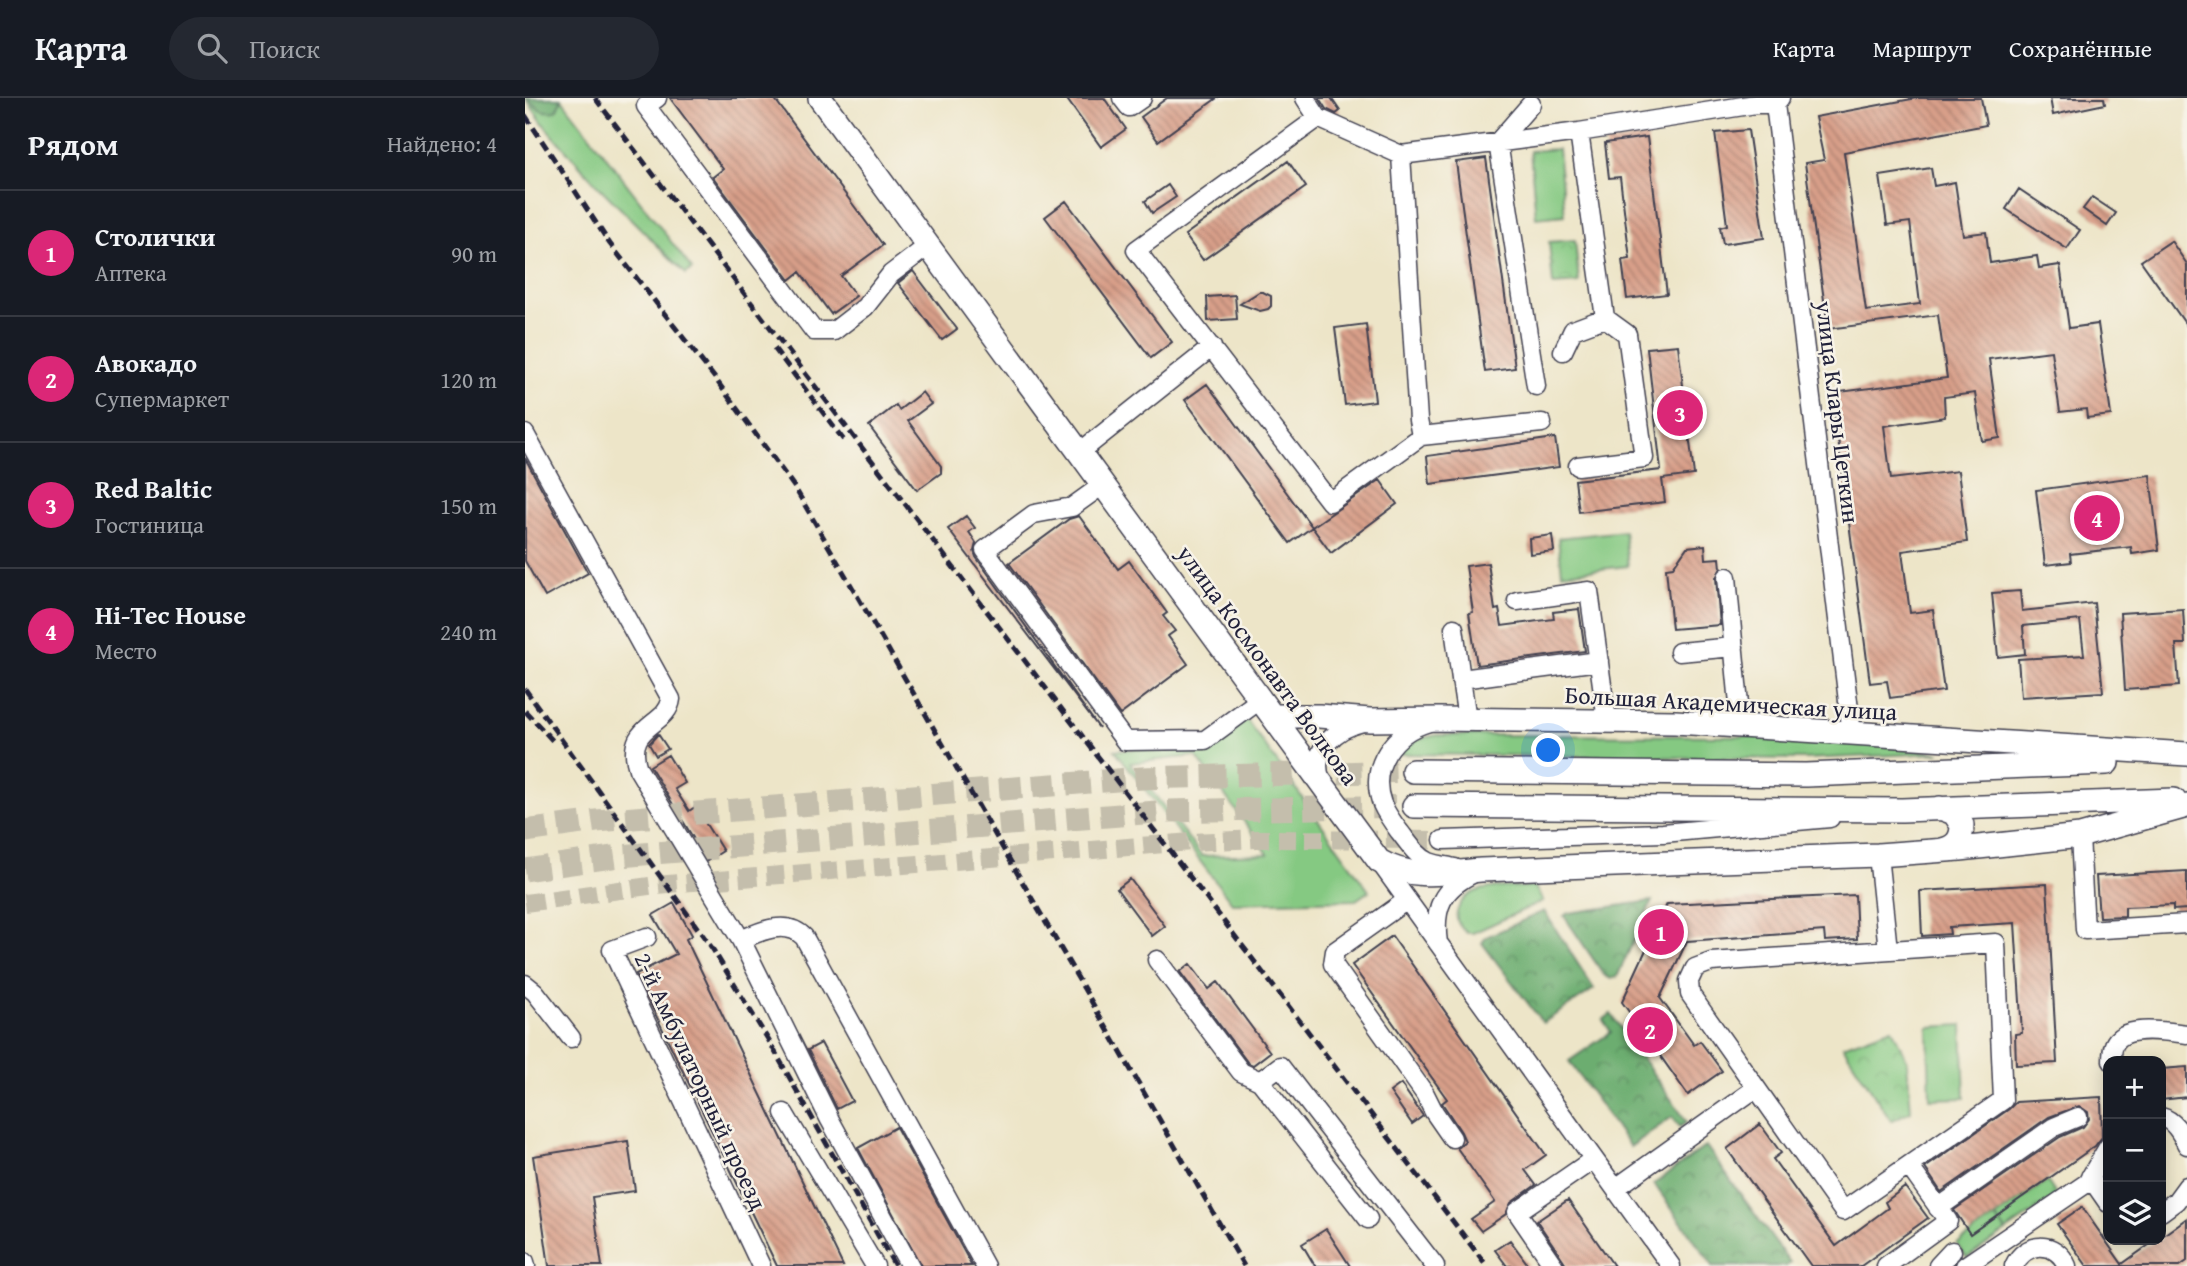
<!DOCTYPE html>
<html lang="ru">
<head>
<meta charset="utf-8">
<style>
  :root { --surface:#171b24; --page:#242831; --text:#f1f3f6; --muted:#9ea1a6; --line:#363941; --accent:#db2777 }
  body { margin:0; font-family:"Gentium Book Plus",serif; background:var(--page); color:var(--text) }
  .controls { position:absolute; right:21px; bottom:21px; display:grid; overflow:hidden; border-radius:14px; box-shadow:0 4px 18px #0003 }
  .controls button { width:63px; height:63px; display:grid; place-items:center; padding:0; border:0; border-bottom:2px solid var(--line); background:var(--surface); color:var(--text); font:35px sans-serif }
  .you { position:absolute; left:1024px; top:653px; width:24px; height:24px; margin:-18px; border:5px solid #fff; border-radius:50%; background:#1a73e8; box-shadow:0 0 0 10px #1a73e833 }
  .badge { display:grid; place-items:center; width:46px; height:46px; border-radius:50%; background:var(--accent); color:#fff; font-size:23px; font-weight:700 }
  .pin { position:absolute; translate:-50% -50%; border:4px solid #fff; box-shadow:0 2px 7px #0006 }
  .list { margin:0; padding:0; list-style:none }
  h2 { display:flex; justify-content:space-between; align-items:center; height:91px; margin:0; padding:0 28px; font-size:30px }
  h2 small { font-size:23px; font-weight:400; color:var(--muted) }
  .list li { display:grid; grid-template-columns:46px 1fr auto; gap:21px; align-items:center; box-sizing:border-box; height:126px; padding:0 28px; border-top:2px solid var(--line) }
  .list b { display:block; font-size:26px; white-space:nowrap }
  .list p { margin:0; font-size:23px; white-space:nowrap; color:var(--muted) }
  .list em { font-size:23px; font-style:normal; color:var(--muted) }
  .icon { flex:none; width:38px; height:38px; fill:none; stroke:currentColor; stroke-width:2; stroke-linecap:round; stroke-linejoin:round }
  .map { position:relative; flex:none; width:1662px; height:1168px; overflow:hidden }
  header { display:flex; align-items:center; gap:42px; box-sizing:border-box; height:98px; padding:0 35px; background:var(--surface); border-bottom:2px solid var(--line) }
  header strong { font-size:33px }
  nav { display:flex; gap:38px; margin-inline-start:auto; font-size:24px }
  .search { width:490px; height:63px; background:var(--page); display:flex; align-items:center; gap:18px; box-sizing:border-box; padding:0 24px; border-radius:38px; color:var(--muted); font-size:26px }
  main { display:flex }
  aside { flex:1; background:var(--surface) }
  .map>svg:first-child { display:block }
  .grass { fill:#85c982; stroke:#54765e; stroke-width:2; fill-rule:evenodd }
  .forest { fill:url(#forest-crowns); stroke:#476856; stroke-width:2 }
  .park { fill:url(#park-crowns); stroke:#54765e; stroke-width:2 }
  .building { fill:url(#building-back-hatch) }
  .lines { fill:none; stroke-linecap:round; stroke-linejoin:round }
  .minor-tunnel { stroke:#c4beac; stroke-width:18; stroke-dasharray:18 9; stroke-linecap:butt }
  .major-tunnel { stroke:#c4beac; stroke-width:23; stroke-dasharray:23 11; stroke-linecap:butt }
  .minor-casing { stroke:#403f50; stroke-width:21 }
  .major-casing { stroke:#403f50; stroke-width:26 }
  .minor { stroke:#fff; stroke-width:18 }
  .major { stroke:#fff; stroke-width:23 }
  .rail { stroke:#22223b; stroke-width:5; stroke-dasharray:10 5; stroke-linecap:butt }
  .labels { text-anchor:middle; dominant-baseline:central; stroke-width:5; stroke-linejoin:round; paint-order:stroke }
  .street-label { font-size:24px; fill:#22223b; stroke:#f7f3e8 }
</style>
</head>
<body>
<header>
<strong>Карта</strong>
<div class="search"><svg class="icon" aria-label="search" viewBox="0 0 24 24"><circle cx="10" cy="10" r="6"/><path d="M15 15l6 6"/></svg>Поиск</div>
<nav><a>Карта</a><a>Маршрут</a><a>Сохранённые</a></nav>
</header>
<main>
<aside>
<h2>Рядом<small>Найдено: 4</small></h2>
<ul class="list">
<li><span class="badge">1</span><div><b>Столички</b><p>Аптека</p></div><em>90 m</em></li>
<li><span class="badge">2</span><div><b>Авокадо</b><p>Супермаркет</p></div><em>120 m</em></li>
<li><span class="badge">3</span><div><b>Red Baltic</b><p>Гостиница</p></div><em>150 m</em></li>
<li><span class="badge">4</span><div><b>Hi-Tec House</b><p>Место</p></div><em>240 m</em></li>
</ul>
</aside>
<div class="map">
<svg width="1662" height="1168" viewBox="0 0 1662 1168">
  <defs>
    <pattern id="forest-crowns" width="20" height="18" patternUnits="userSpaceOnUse" patternTransform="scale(1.75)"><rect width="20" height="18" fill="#6cad70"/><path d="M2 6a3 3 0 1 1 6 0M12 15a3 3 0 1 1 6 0" fill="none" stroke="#588c5d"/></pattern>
    <pattern id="park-crowns" width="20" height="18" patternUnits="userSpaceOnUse" patternTransform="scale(1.75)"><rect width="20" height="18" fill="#85c982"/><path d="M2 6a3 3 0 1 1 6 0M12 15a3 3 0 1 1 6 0" fill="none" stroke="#73ac71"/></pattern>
    <pattern id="building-back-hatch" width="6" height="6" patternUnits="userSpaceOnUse" patternTransform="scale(1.75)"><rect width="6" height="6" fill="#d89f89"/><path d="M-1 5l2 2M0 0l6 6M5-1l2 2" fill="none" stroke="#af8171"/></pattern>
  </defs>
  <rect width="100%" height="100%" fill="#f7f3e8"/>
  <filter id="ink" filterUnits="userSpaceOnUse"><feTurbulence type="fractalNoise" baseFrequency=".0143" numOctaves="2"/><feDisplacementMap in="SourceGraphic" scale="14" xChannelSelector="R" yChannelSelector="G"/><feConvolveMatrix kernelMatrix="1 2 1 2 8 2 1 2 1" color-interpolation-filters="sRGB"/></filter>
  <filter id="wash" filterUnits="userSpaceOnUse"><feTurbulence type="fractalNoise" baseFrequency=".00686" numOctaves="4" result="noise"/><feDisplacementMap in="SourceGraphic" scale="28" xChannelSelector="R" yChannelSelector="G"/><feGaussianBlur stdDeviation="1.57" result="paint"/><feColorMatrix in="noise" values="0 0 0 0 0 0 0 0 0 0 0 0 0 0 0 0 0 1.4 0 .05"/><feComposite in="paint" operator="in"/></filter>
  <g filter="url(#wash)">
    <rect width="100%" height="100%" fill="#ede5c8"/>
    <path class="grass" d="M0 0H3L8 7 36 3 33 0H36L167 171 161 176 73 88 23 32Z
      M1033 51 1040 117 1011 120 1005 53Z
      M1099 433 1103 468 1037 475 1033 440Z
      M721 621 844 793 831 802 707 805 590 652 684 647ZM671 658 743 756 677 758 605 665Z
      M913 637 1238 638 1327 644 1415 655 1279 661 873 656 891 641Z
      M1010 789 1018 803 948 835H942C934 829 929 821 933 811 943 783 986 790 1010 789Z
      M1437 927 1440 1000 1405 1001 1403 929Z
      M1471 1119 1481 1133 1442 1160 1432 1146Z"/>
    <path class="forest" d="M3 0H33L36 2 31 13C18 15 10 11 3 0Z
      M1127 803 1092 879 1086 881 1079 877 1039 818 1043 815Z
      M1019 813 1069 891 1018 925 957 845 961 839Z
      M1086 916 1162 1024 1155 1029 1147 1019 1105 1049 1044 963 1086 934 1078 922Z
      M1181 1048 1265 1165 1261 1168H1188L1129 1086Z"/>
    <path class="park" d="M1050 142 1054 185 1028 187 1024 144Z
      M1367 930 1382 962 1386 1013 1366 1023 1318 948Z
      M1522 1083 1532 1098 1481 1133 1471 1119Z"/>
    <g id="blocks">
      <path class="building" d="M145 0H249L358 147 316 178 331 198 306 216 275 174 265 182 188 79 198 71Z
        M541 0H579L601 31 576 49Z
        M642 0H692L633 43 616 19Z
        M794 0H806L815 13 811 16 801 11Z
        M1392 0H1456L1461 27 1319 54 1341 213 1395 206 1385 124 1362 127 1355 78 1406 70 1409 88 1430 84 1438 137 1461 134 1465 165 1512 158 1514 170 1535 167 1544 230 1573 226 1586 317 1562 320 1561 311 1535 314 1526 253 1464 261 1475 340 1457 343 1450 295 1419 299 1420 319 1359 328 1366 381 1433 373 1442 444 1377 453 1385 515 1408 512 1419 593 1365 600 1362 583 1345 585 1307 295 1422 280 1413 217 1303 231 1280 65 1299 62 1290 19Z
        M1525 0H1579L1580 6 1528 17Z
        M1223 32 1239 140 1198 146 1195 129 1202 127 1190 35Z
        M1122 39 1142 196 1102 201 1097 162 1105 161 1095 79 1084 80 1080 45Z
        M961 60 990 270 960 274 931 64Z
        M763 63 781 89 678 162 660 137Z
        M643 87 651 99 627 115 620 103Z
        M1494 91 1555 132 1542 151 1481 111Z
        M1567 99 1591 115 1582 128 1558 111Z
        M541 103 647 244 626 260 520 119Z
        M1646 143 1662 166V228L1616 163Z
        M388 173 432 231 417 242 373 185Z
        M734 194H738L746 198V208L743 211 735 213 715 206Z
        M710 197 712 221 683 223 682 199Z
        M841 226 850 303 820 307 810 230Z
        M1153 247 1169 377 1137 381 1140 404 1054 414 1050 382 1136 372 1122 250Z
        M682 286 787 429 765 445 660 302Z
        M397 294 406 306 383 323 416 368V375L392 392 344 328 371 307 374 312Z
        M1030 340 1034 369 905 386 902 358Z
        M0 360 63 475 20 499 0 463Z
        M1625 377 1634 452 1607 456 1606 449 1545 456 1546 464 1520 467 1511 392Z
        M855 382 872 406 806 455 787 429Z
        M441 418 450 430 444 434 451 445 449 453 451 459 574 630 423 431Z
        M554 418 593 471 604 463 642 515 638 518 650 533 643 538 663 566 595 617 484 465 544 421Z
        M1027 437 1029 453 1005 456 1004 440Z
        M1180 447 1181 461 1195 460 1196 470 1191 480 1195 527 1147 531 1141 470 1148 469 1162 449Z
        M963 465 970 512 974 511 977 528 1029 521 1028 514 1054 511 1060 553 952 567 944 515 948 514 941 468Z
        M1495 493 1497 513 1569 505 1578 594 1496 599 1493 561 1559 557 1555 522 1498 528 1500 556 1473 559 1467 495Z
        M1658 511 1660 546H1651L1654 588 1600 592 1595 515Z
        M133 636 143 651 131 658 124 646Z
        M143 657 160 685 150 691 164 713 170 709 198 753 182 763 125 668Z
        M1662 773V811L1648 812V807L1600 809V818L1574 819 1571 778Z
        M605 781 640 828 627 838 592 791Z
        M1522 786 1532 965 1491 967 1490 936 1497 935 1490 825 1424 829 1425 836 1397 838 1395 793Z
        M1330 797 1332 841 1300 843 1299 833 1162 843 1135 900 1169 947 1175 943 1197 973 1163 997 1097 904 1142 806Z
        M149 805 167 837 161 841 318 1168H252L111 876 151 856 128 817Z
        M867 838 1021 1057 1000 1072 1011 1087 986 1105 981 1116 956 1133 946 1121 970 1104 932 1050 940 1043 936 1034 917 1005 922 1001 827 867Z
        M665 866 684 891 693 884 745 954 728 967 723 965 655 874Z
        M296 945 327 1003 312 1011 283 952Z
        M1662 969V999L1636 1002V971Z
        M876 986 898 1018 887 1026 865 994Z
        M1576 999 1577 1039 1570 1048 1445 1136 1429 1112 1535 1039 1558 1029 1564 1021 1563 1014 1554 1008 1524 1019 1416 1094 1400 1070 1484 1011 1491 1004Z
        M1235 1026 1256 1055 1248 1061 1311 1148 1363 1110 1360 1104 1380 1089 1403 1120 1336 1168H1286L1202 1051Z
        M371 1029 447 1168H396L333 1050Z
        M103 1043 110 1093 67 1099 77 1168H24L8 1058Z
        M1043 1102 1075 1148 1089 1168H1042L1039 1163 1012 1123Z
        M1557 1109 1597 1166 1631 1142H1636V1139L1662 1120V1163L1655 1168H1562L1532 1126Z
        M801 1131 825 1168H790L777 1146Z
        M985 1142 1004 1168H982L970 1152Z"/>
    </g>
  </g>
  <g filter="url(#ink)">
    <use href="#blocks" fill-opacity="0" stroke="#403f50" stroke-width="2"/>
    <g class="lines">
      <path class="minor-tunnel" d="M0 805 131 787 666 744 733 741 918 742"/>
      <path class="major-tunnel" d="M0 733 71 723 617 680 888 673
        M0 772 94 758 643 713 889 708"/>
      <defs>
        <path id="minor" d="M132 0 121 8 289 233H309L340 209 366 176 404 147
          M597 0 604 9 617 0
          M780 0 793 20 876 57
          M1255 0 1250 6 1327 636
          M1006 6 973 44 1011 288
          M793 20 611 152 805 404 896 338 893 322 876 57 1054 34 1231 6H1250
          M1038 253 1048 232 1080 220
          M0 336 146 601C143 629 98 626 113 671L216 842C235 833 262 821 279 839L460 1168
          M896 338 1017 325
          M555 354 687 249
          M1053 368 1119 360 1102 236 1080 220 1054 34
          M579 386 547 409 509 416 460 452 600 643 680 642 736 601
          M1202 479 1216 628
          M992 503 1064 493 1082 623
          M929 530 936 581
          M1154 554 1209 549
          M942 621 936 581 1074 563
          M904 624C869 634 843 668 857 706 861 715 868 725 874 733 883 744 891 758 904 764 912 767 922 768 930 770
          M796 682C784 653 811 630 838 624
          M1555 738 1560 832 1662 826
          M918 742 1138 735 1305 720
          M1353 757 1363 852
          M854 763 1146 1168
          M882 802 810 853 808 866 900 996 909 1014 927 1040
          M122 839 87 852 236 1168
          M216 842 305 1022 385 1168
          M913 845C908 810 917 790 949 775
          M1471 845 1478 1002 1318 1113 1165 896 1164 883 1170 870 1186 864Z
          M632 862 716 974 735 983
          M0 886 10 894 46 940
          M1587 963C1587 958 1587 951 1589 947 1598 925 1644 934 1662 936
          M259 1015 350 1168
          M1636 1019C1649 1022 1656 1035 1662 1047
          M1565 1079 1583 1105
          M1091 1090 1231 990
          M1413 1110 1529 1029 1553 1019
          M1636 1114 1651 1103 1662 1088
          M843 1121 735 983 755 968 910 1168
          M0 1164 1 1168
          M1029 1168 992 1114 1069 1061
          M1361 1168 1423 1123 1384 1068
          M1413 1168 1427 1153
          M1440 1168 1562 1085 1583 1049
          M1489 1168C1500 1143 1531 1142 1542 1168"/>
        <path id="major" d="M295 0 800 690 854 763C886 782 920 775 956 772L1353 757 1435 751 1555 738 1662 708
          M748 618H794L845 622 914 621 1150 624 1662 656
          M888 673 1281 677 1582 665
          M889 708 1377 712 1649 702
          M1415 710 1429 715 1437 727C1437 741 1431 749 1417 752"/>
      </defs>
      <use href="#minor" class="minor-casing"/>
      <use href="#major" class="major-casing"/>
      <use href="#minor" class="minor"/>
      <use href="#major" class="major"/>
      <path class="rail" d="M70 0 962 1168
        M0 17 85 146 189 279 270 390 719 1168
        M249 250 321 345
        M0 591 187 850 244 943 370 1168
        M0 613 29 644"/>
    </g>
  </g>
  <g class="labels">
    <g class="street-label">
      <text transform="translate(1313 314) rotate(83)">улица Клары Цеткин</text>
      <text transform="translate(743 567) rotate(54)">улица Космонавта Волкова</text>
      <text transform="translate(1206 605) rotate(3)">Большая Академическая улица</text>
      <text transform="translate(176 983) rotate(65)">2-й Амбулаторный проезд</text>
    </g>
  </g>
</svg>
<div class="controls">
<button>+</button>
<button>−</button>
<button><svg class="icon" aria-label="layers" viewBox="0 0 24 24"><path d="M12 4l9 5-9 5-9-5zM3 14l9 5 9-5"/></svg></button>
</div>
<div class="you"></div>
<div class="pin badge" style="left:1136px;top:834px">1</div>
<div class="pin badge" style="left:1125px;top:932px">2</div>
<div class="pin badge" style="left:1155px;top:315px">3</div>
<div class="pin badge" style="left:1572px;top:420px">4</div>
</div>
</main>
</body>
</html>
